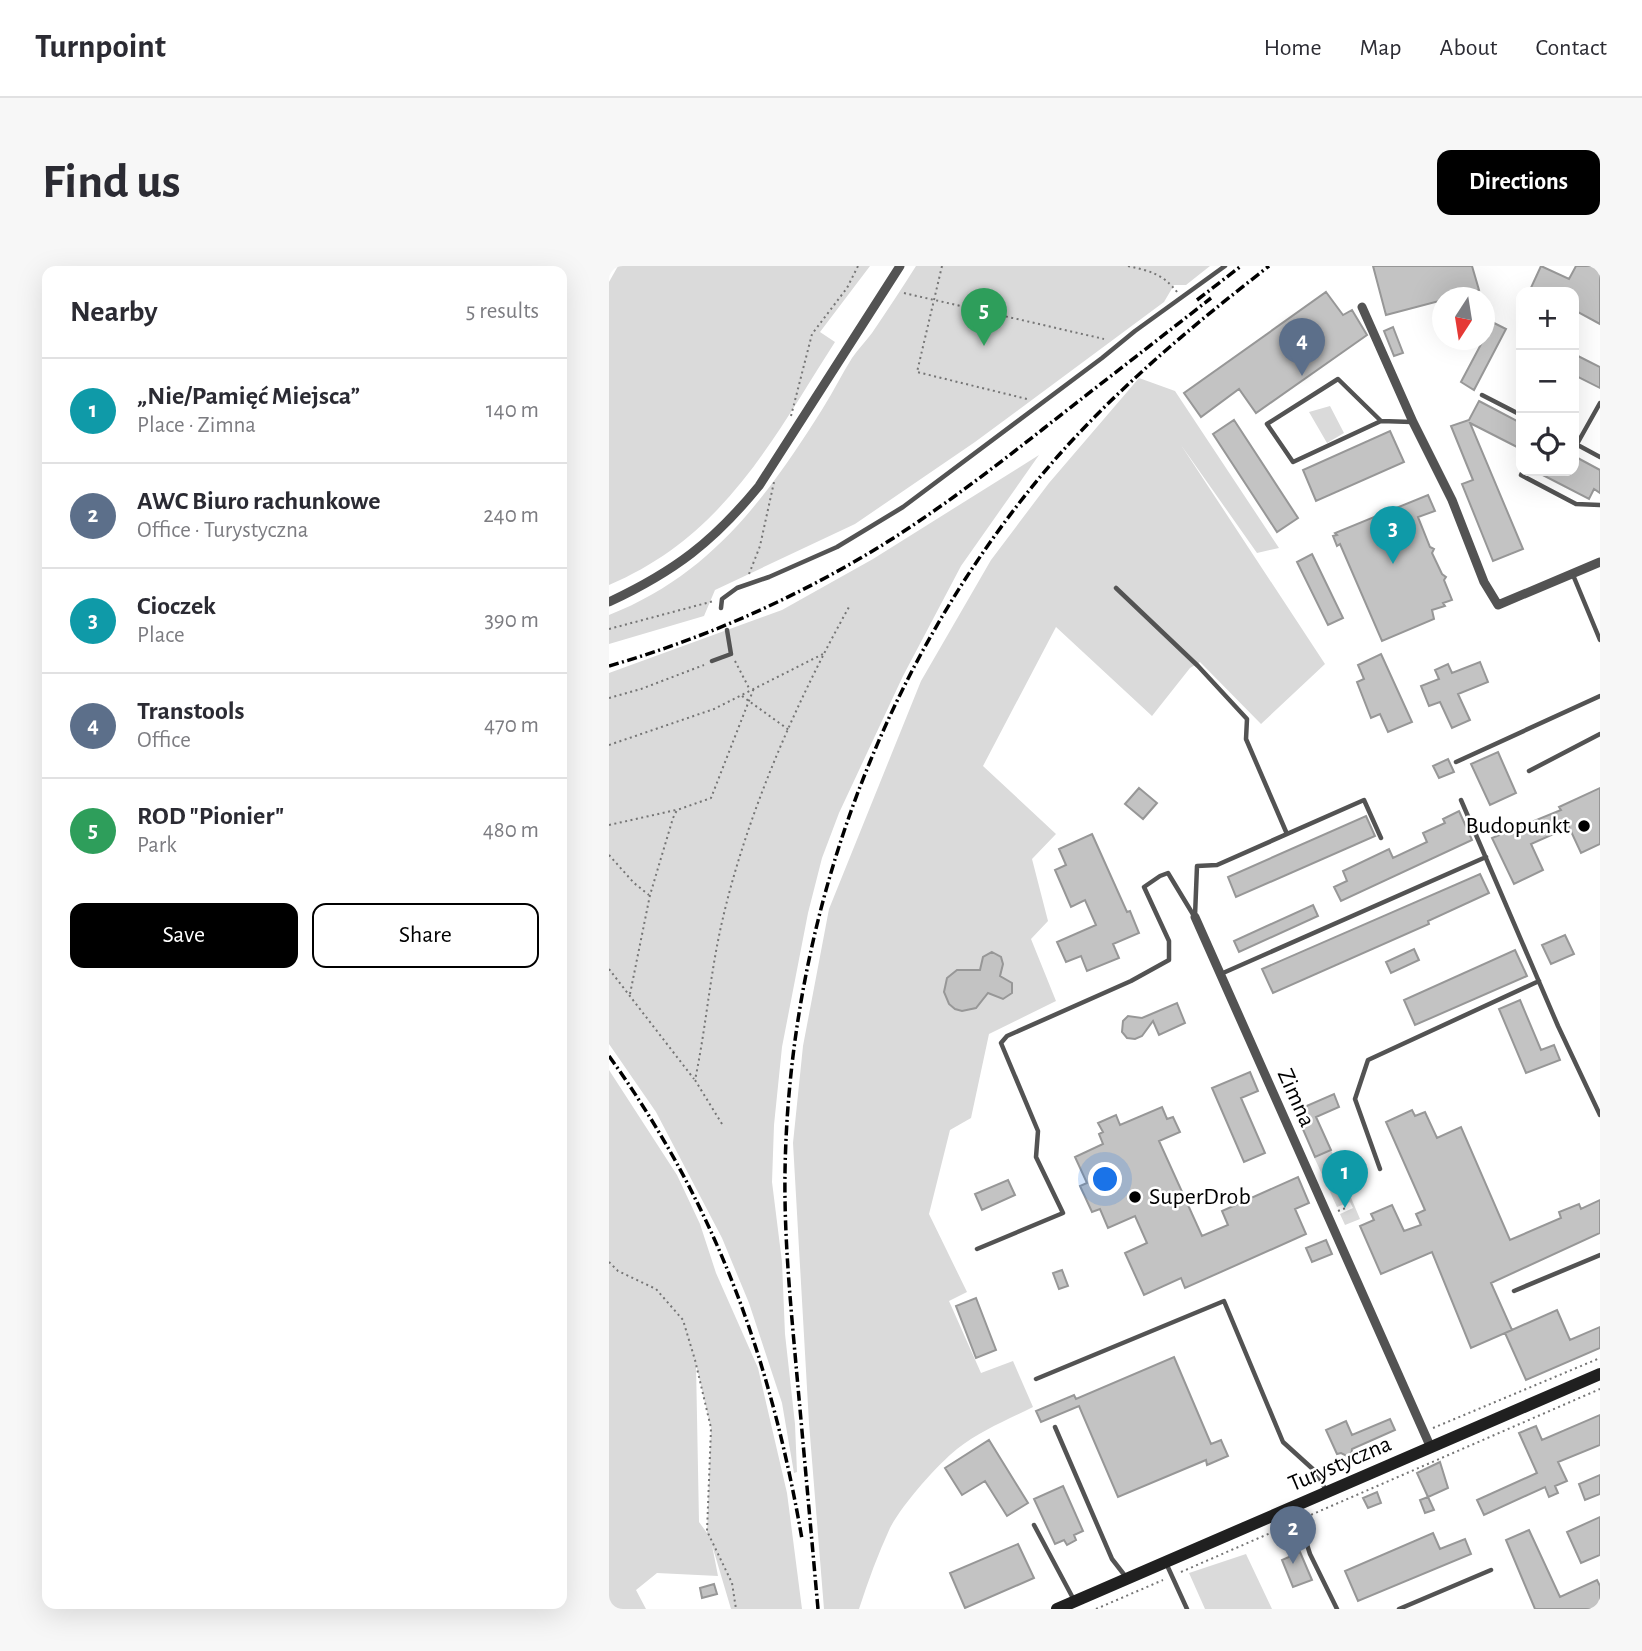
<!DOCTYPE html>
<html lang="en">
<head>
<meta charset="utf-8">
<style>
  :root { --surface:#fff; --page:#f7f7f7; --text:#2b2b33; --muted:#7c7c81; --line:#e1e1e2; --accent:#000 }
  body { margin:0; font-family:"Alegreya Sans",sans-serif; background:var(--page); color:var(--text) }
  .controls { position:absolute; right:21px; top:21px; display:grid; overflow:hidden; border-radius:14px; box-shadow:0 7px 28px #0002 }
  .controls button { width:63px; height:63px; display:grid; place-items:center; padding:0; border:0; border-bottom:2px solid var(--line); background:var(--surface); color:var(--text); font:35px sans-serif }
  .compass { position:absolute; left:823px; top:21px; width:63px; height:63px; border-radius:50%; background:var(--surface); box-shadow:0 7px 28px #0002; rotate:192deg }
  .you { position:absolute; left:497px; top:914px; width:24px; height:24px; margin:-18px; border:5px solid #fff; border-radius:50%; background:#1a73e8; box-shadow:0 0 0 10px #1a73e833 }
  .badge { display:grid; place-items:center; width:46px; height:46px; border-radius:50%; background:var(--accent); color:#fff; font-size:23px; font-weight:700 }
  .pin { position:absolute; translate:-50% -58px; filter:drop-shadow(0 2px 4px #0008) }
  .pin::after { content:''; position:absolute; top:37px; width:24px; height:21px; background:inherit; clip-path:polygon(0 0,100% 0,50% 100%) }
  .list { margin:0; padding:0; list-style:none }
  h2 { display:flex; justify-content:space-between; align-items:center; height:91px; margin:0; padding:0 28px; font-size:30px }
  h2 small { font-size:23px; font-weight:400; color:var(--muted) }
  .list li { display:grid; grid-template-columns:46px 1fr auto; gap:21px; align-items:center; box-sizing:border-box; height:105px; padding:0 28px; border-top:2px solid var(--line) }
  .list b { display:block; font-size:26px; white-space:nowrap }
  .list p { margin:0; font-size:23px; white-space:nowrap; color:var(--muted) }
  .list em { font-size:23px; font-style:normal; color:var(--muted) }
  .actions { display:flex; gap:14px; padding:21px 28px }
  .actions a { flex:1; padding:16px 0; border:2px solid var(--accent); border-radius:14px; text-align:center; font-size:24px; color:var(--accent) }
  .actions .main { background:var(--accent); color:#fff }
  .icon { flex:none; width:38px; height:38px; fill:none; stroke:currentColor; stroke-width:2; stroke-linecap:round; stroke-linejoin:round }
  .map { position:relative; flex:none; width:991px; height:1343px; overflow:hidden; border-radius:14px }
  header { display:flex; align-items:center; gap:42px; box-sizing:border-box; height:98px; padding:0 35px; background:var(--surface); border-bottom:2px solid var(--line) }
  header strong { font-size:33px }
  nav { display:flex; gap:38px; margin-inline-start:auto; font-size:24px }
  .intro { display:flex; align-items:center; justify-content:space-between; box-sizing:border-box; height:168px; padding:0 42px }
  h1 { margin:0; font-size:49px }
  .button { padding:18px 32px; border-radius:14px; background:var(--accent); color:#fff; font-size:24px; font-weight:700 }
  main { display:flex; gap:42px; padding:0 42px }
  aside { flex:1; background:var(--surface); border-radius:14px; box-shadow:0 7px 28px #0002 }
  .map>svg:first-child { display:block }
  .green { fill:#dadada; fill-rule:evenodd }
  .building { fill:#c3c3c3; stroke:#979797; stroke-width:2 }
  .lines { fill:none; stroke-linecap:round; stroke-linejoin:round }
  .path { stroke:#757575; stroke-width:2; stroke-dasharray:2 3.5; stroke-linecap:butt }
  .lane { stroke:#535353; stroke-width:4.5 }
  .street { stroke:#535353; stroke-width:9 }
  .secondary { stroke:#202020; stroke-width:12 }
  .rail { stroke:#000; stroke-width:3.5; stroke-dasharray:10 3.5 2 3.5; stroke-linecap:butt }
  .poi-dot { fill:#000; stroke:#fff; stroke-width:2.5 }
  .labels { text-anchor:middle; dominant-baseline:central; stroke-width:5; stroke-linejoin:round; paint-order:stroke }
  .poi-label { font-size:24px; fill:#000; stroke:#fff; text-anchor:end }
  .street-label { font-size:24px; fill:#000; stroke:#fff }
</style>
</head>
<body>
<header>
<strong>Turnpoint</strong>
<nav><a>Home</a><a>Map</a><a>About</a><a>Contact</a></nav>
</header>
<div class="intro"><h1>Find us</h1><a class="button">Directions</a></div>
<main>
<aside>
<h2>Nearby<small>5 results</small></h2>
<ul class="list">
<li><span class="badge" style="background:#0f9aa8">1</span><div><b>„Nie/Pamięć Miejsca”</b><p>Place · Zimna</p></div><em>140 m</em></li>
<li><span class="badge" style="background:#5c6f8a">2</span><div><b>AWC Biuro rachunkowe</b><p>Office · Turystyczna</p></div><em>240 m</em></li>
<li><span class="badge" style="background:#0f9aa8">3</span><div><b>Cioczek</b><p>Place</p></div><em>390 m</em></li>
<li><span class="badge" style="background:#5c6f8a">4</span><div><b>Transtools</b><p>Office</p></div><em>470 m</em></li>
<li><span class="badge" style="background:#2e9e5b">5</span><div><b>ROD &quot;Pionier&quot;</b><p>Park</p></div><em>480 m</em></li>
</ul>
<div class="actions"><a class="main">Save</a><a>Share</a></div>
</aside>
<div class="map">
<svg width="991" height="1343" viewBox="0 0 991 1343">
  <rect width="100%" height="100%" fill="#fff"/>
  <path class="green" d="M9 0H261L211 66 226 76C162 176 115 270 0 319V16Z
    M307 0H601L577 19H565L555 36 366 176 246 258 106 324 95 350 0 378V349C102 309 158 231 214 142 224 126 233 108 243 92 249 83 257 75 263 67 278 45 293 22 307 0Z
    M530 112 566 125 670 282 648 287 572 179 716 398 652 458 591 396 581 402 543 450 447 361 374 500 447 568 423 593 439 655 422 673 447 735 380 768 362 852 341 864 320 948 358 1026 340 1035 372 1107 404 1095 424 1141C398 1154 371 1165 348 1183 328 1199 293 1239 281 1262 269 1288 259 1315 250 1343H215L200 1157 184 877 194 780 220 643 312 415 382 294 440 217Z
    M721 140 735 167 718 177 700 146Z
    M430 189 352 300 294 410 230 547 213 592 199 647 173 781 165 859 163 916 173 996 176 1068 186 1158 188 1206 185 1207 173 1137 140 1037 113 972 47 846 0 778V407L173 344 264 293Z
    M0 804 68 909 91 958 107 1007 149 1102 178 1227 193 1343H122L103 1279 109 1310 48 1307 27 1324 37 1343H0ZM87 1098 102 1162 98 1267 90 1256Z
    M722 884 751 953 736 959 731 948 744 942 741 936 728 941 705 891Z
    M637 1288 663 1343H596L580 1307Z"/>
  <path class="building" d="M764 0H863L870 24 834 32V34L777 49Z
    M932 0 960 13 967 0H991V58L965 44V26H920Z
    M717 26 734 49 743 44 758 69 647 147 630 123 592 151 575 127Z
    M885 57 897 63 865 124 852 116 879 65 881 66Z
    M784 61 794 87 785 90 775 65Z
    M965 88 991 101V122L965 109Z
    M870 135 912 157V183L861 157 914 283 884 295 853 218 864 214 842 160 860 154Z
    M625 154 689 252 668 266 604 168Z
    M781 165 795 196 707 235 694 204Z
    M965 190 991 204V227L985 223 980 233 926 205H965Z
    M819 229 826 245 809 251 821 281 825 283 823 287 833 308 837 311 835 314 843 334 834 337 836 340 823 344 825 353 773 375 731 278 728 280 724 270 728 269 726 267Z
    M703 288 734 352 719 359 688 296Z
    M772 388 803 456 779 466 771 448 762 452 748 416 755 413 749 399Z
    M871 396 879 416 849 428 861 454 843 462 831 436 820 440 812 420 830 413 826 404 839 398 843 407Z
    M889 486 907 527 881 539 862 498Z
    M839 493 845 506 830 512 824 500Z
    M530 522 548 537 534 553 516 538Z
    M991 522V578L972 587 960 561 922 578 934 604 905 618 883 572 952 544 950 541Z
    M850 545 863 574 732 635 725 621 738 615 734 605 780 583 784 592 818 576 814 567 836 557 834 553Z
    M757 550 766 570 627 631 619 611Z
    M483 568 518 646 521 645 530 667 504 678 510 692 478 705 472 690 457 696 448 676 487 659 476 634 462 641 446 604 457 599 450 583Z
    M871 608 880 627 819 655 820 658 664 727 653 703Z
    M704 639 709 650 630 686 625 675Z
    M956 669 965 688 942 698 933 679Z
    M805 683 810 694 782 707 777 696Z
    M906 684 918 710 806 759 795 734Z
    M383 686 392 691 394 698 391 710 403 717V727L394 733 379 727 367 742 353 745 346 743 340 738 335 726 338 712 348 704H371L374 691Z
    M911 734 932 784 945 779 951 794 917 807 890 743Z
    M568 737 576 757 550 769 544 755 533 770 526 773 518 772 513 766 514 755 519 750 533 752Z
    M641 806 649 825 632 832 656 887 635 896 603 822Z
    M725 828 730 841 707 851 722 884 706 891 686 845Z
    M553 841 558 853 564 851 571 866 550 875 593 970 619 959 613 945 689 911 700 937 686 943 697 968 576 1022 572 1012 535 1029 516 987 538 977 526 950 499 962 491 943 483 946 471 920 478 917 466 891 494 878 490 868 494 866 489 857 507 849 511 859Z
    M803 844 806 850 816 846 828 872 852 861 901 974 952 952 950 946 970 938 972 943 991 934V967L882 1017 903 1064 862 1082 823 986 772 1008 751 960 765 954 762 948 783 939 795 965 812 959 807 948 816 944 777 856Z
    M399 914 406 929 373 944 366 928Z
    M717 974 723 988 703 996 697 982Z
    M453 1004 459 1020 450 1023 444 1007Z
    M367 1032 387 1084 367 1092 347 1040Z
    M948 1044 961 1074 991 1061V1082L917 1114 896 1067Z
    M565 1091 602 1178 612 1174 619 1190 598 1199 597 1194 509 1231 470 1140 432 1156 427 1145 465 1129 467 1133Z
    M991 1149V1179L949 1196 958 1215 946 1220 949 1227 940 1231 936 1221 875 1249 868 1234 928 1207 910 1167 927 1160 933 1174Z
    M781 1153 786 1164 743 1183 742 1192 732 1187 728 1188 717 1164 737 1155 743 1169Z
    M380 1174 419 1237 398 1250 376 1215 353 1229 336 1202Z
    M831 1196 839 1222 819 1231 825 1244 816 1247 811 1234 819 1231 808 1207Z
    M991 1209V1228L976 1234 970 1218Z
    M454 1220 474 1265 465 1269 467 1274 458 1279 455 1274 446 1278 425 1233Z
    M768 1226 772 1237 759 1242 754 1232Z
    M991 1251V1289L972 1297 958 1266Z
    M920 1264 951 1331 988 1314 991 1320V1343H926L897 1274Z
    M824 1267 831 1283 856 1273 862 1288 749 1335 736 1305Z
    M409 1278 425 1312 356 1342 341 1307Z
    M691 1286 703 1314 684 1321 673 1294Z
    M105 1318 108 1328 93 1332 91 1322Z"/>
  <g class="lines">
    <path class="path" d="M333 0 308 106 418 133
      M519 0C541 5 554 8 568 26
      M295 27 495 73
      M182 150 203 68 238 22 249 0
      M140 308 151 280 165 216
      M0 363 105 335
      M126 395 141 424
      M133 430 180 464
      M0 432 32 423 95 399
      M0 479 105 443 214 388
      M0 559 67 544
      M0 589 25 617 40 629
      M0 703 85 813
      M21 728 41 629 64 552 68 544 102 532 145 422
      M113 858 86 814C97 762 101 708 113 656 137 550 187 436 240 341
      M729 945 739 941
      M0 996 9 1005 47 1023 74 1054 86 1094 102 1162 98 1265 123 1317 127 1343
      M824 1162 991 1092
      M697 1251 991 1123
      M572 1306 682 1258
      M487 1343 554 1314"/>
    <path class="lane" d="M873 129 912 149
      M772 155 729 113 658 158 684 196 772 155 803 156
      M965 177 991 191
      M968 178 991 137
      M914 205 912 209 967 238 991 239
      M964 309 991 374
      M507 322 589 400 638 453 637 473 678 568
      M112 342 113 333 128 322 160 311 228 281 294 241 493 92 526 65 616 0
      M103 395 122 388 118 364
      M847 496 991 430
      M920 505 991 468
      M852 534 949 760 991 849
      M586 650 588 600 608 599 755 534 772 572
      M614 707 877 591
      M771 903 746 833 759 794 930 715
      M368 983 454 947 427 891 429 865 392 777 398 770 522 715 560 694V675L535 621 551 610 559 607 585 650
      M905 1025 991 989
      M427 1113 615 1035 674 1176 706 1205 718 1226
      M446 1161 503 1293 517 1311
      M686 1241 701 1288 728 1343
      M425 1259 465 1334
      M557 1297 578 1343
      M790 1343 882 1304"/>
    <path class="street" d="M753 41 804 156 843 234 875 316 889 339 991 296
      M0 336C66 305 104 276 150 220L291 0
      M586 651 822 1182"/>
    <path class="secondary" d="M448 1343 991 1108"/>
    <path class="rail" d="M588 34 632 0
      M0 400C97 372 189 331 275 278 331 243 383 203 434 163 490 119 546 76 602 32
      M0 790C107 939 162 1094 193 1273
      M209 1343C202 1265 195 1187 188 1110 182 1042 175 974 176 906 180 650 275 393 442 198 507 123 582 61 660 0"/>
  </g>
  <g class="poi-dot">
    <circle cx="975" cy="560" r="7"/>
    <circle cx="526" cy="931" r="7"/>
  </g>
  <g class="labels">
    <g class="poi-label">
      <text x="961" y="560">Budopunkt</text>
      <text x="540" y="931" text-anchor="start">SuperDrob</text>
    </g>
    <g class="street-label">
      <text transform="translate(687 832) rotate(66)">Zimna</text>
      <text transform="translate(731 1198) rotate(-23)">Turystyczna</text>
    </g>
  </g>
</svg>
<div class="controls">
<button>+</button>
<button>−</button>
<button><svg class="icon" aria-label="locate" viewBox="0 0 24 24"><circle cx="12" cy="12" r="6"/><path d="M12 2v4M12 18v4M2 12h4M18 12h4"/></svg></button>
</div>
<svg class="compass" viewBox="-18 -18 36 36"><path d="M0-13l5 13h-10z" fill="#e53935"/><path d="M0 13l5-13h-10z" fill="#7c7c81"/></svg>
<div class="you"></div>
<div class="pin badge" style="left:736px;top:942px;background:#0f9aa8">1</div>
<div class="pin badge" style="left:684px;top:1298px;background:#5c6f8a">2</div>
<div class="pin badge" style="left:784px;top:298px;background:#0f9aa8">3</div>
<div class="pin badge" style="left:693px;top:110px;background:#5c6f8a">4</div>
<div class="pin badge" style="left:375px;top:80px;background:#2e9e5b">5</div>
</div>
</main>
</body>
</html>
